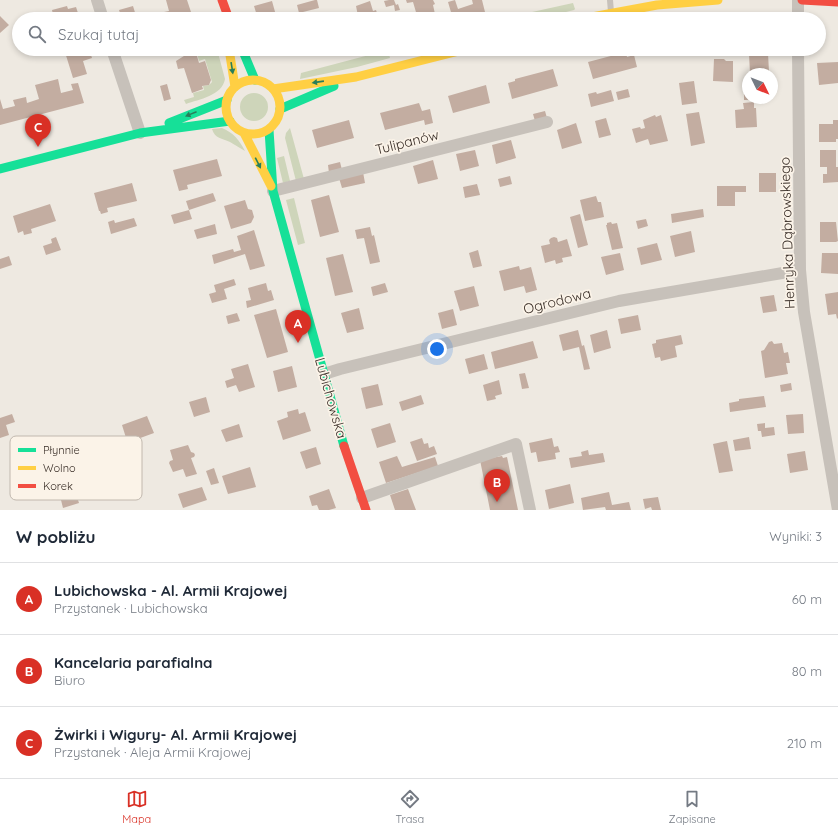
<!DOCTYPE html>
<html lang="pl">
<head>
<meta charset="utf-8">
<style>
  :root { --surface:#fff; --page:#f2f2f3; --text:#1f2937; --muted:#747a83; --line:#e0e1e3; --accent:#d93025 }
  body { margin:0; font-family:Quicksand,sans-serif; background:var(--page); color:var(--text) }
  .compass { position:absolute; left:742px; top:68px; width:36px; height:36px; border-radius:50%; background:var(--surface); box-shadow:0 2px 6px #0003; rotate:133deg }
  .you { position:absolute; left:437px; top:349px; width:14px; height:14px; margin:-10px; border:3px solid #fff; border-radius:50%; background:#1a73e8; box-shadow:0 0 0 6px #1a73e833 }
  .badge { display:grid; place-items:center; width:26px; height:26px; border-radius:50%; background:var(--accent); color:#fff; font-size:13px; font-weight:700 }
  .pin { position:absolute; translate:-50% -33px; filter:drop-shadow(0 1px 2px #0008) }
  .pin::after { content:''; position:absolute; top:21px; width:14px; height:12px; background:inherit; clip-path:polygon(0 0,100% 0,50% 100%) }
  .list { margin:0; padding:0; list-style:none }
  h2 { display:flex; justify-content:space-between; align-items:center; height:52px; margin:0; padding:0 16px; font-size:17px }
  h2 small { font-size:13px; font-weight:400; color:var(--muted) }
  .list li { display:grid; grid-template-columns:26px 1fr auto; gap:12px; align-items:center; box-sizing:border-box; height:72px; padding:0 16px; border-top:1px solid var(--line) }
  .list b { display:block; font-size:15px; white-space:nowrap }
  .list p { margin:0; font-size:13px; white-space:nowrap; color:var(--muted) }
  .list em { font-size:13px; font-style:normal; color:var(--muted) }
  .icon { flex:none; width:22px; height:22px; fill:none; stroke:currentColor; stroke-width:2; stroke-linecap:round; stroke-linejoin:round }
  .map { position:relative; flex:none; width:838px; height:510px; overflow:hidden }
  .search { position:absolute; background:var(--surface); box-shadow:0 2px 6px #0003; left:12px; right:12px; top:12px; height:44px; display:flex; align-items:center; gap:10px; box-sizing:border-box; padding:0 14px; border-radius:22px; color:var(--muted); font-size:15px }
  .sheet { height:268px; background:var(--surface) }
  nav { display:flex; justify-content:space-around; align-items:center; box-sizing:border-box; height:56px; border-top:1px solid var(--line); background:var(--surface); font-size:11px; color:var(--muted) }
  nav a { display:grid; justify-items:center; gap:2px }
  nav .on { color:var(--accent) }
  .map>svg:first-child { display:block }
  .green { fill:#ced5ba }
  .building { fill:#c3ada1 }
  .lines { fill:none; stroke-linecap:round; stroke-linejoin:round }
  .lane { stroke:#c7c1ba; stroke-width:6 }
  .street { stroke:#c7c1ba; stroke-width:12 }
  .fast { stroke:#16e098; stroke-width:9 }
  .slow { stroke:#ffcf43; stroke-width:9 }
  .jam { stroke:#f24e42; stroke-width:9 }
  .oneway { fill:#297e5a }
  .labels { text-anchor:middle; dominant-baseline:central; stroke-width:3.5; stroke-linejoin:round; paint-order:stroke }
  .street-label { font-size:14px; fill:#392e27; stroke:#fbf3e8 }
  .key { fill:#fbf3e8; stroke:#c1b8ae; stroke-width:1 }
  .key-label { font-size:11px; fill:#392e27 }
</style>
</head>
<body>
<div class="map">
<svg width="838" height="510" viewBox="0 0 838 510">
  <rect width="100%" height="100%" fill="#eee9e1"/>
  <path class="green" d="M573 3 575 9 574 10 538 19H524L523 14Z
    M196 49H217L225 79C222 96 199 99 186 104L184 100 194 97 193 93 204 90 203 86 209 85 212 82 205 59 199 61Z
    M388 50 390 58 357 67 300 79 301 73Z
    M240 107a14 14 0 1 1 28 0a14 14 0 1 1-28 0Z
    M222 128C234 133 239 140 245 151 240 148 235 145 230 142 222 138 215 139 212 129Z
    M290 128 304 179 296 181 285 138 286 133Z
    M284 156 290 181 283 183 277 158Z
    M294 198 305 243 298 245 286 200Z"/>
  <path class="building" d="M166 0H187L191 12 166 18 164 12 169 11Z
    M315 0H317L319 8 299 13 297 5Z
    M389 0H394L396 5 398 4 400 10 395 11 394 5 386 7 384 1Z
    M406 0H433L435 4 433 5 435 14 437 13 439 19H418L413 2 407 3Z
    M455 0 458 9 473 4 472 0H482L485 12 461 19H453L448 2Z
    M272 1 277 19H258L254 6Z
    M370 1 373 11 376 10 379 19H357L356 16H358L356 6Z
    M67 6 68 9 76 7 80 19H54L52 10Z
    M133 6 137 19H122L119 10Z
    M0 16 9 25 0 33Z
    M64 49H89L92 58 83 61 87 74 73 78Z
    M195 49 199 63 205 61 211 80 209 85 202 86 203 89 192 93 184 68 178 69 176 61Z
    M626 52 627 57 634 55 637 67 593 79 588 62Z
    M768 53 769 72 750 73 749 54Z
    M714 59H724L726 61H733V82L713 81Z
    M838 62V83L819 85 817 63Z
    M553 69 558 86 512 99 508 83 515 81V79Z
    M744 77H748V98H753V100H744Z
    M58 79 61 93 73 90 71 84 78 83 84 103 0 125V99L3 109 15 106 13 100 26 97 27 103 39 99 35 85Z
    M694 81 697 103 682 105 679 83Z
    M167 84 171 99 164 101 160 86Z
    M486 85 490 103 453 113 448 96Z
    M628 89 630 97 618 100 616 92Z
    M611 90 614 101 591 107 588 94 596 92 597 94Z
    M754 102V108H756L757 127 736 128 735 110 744 109 743 103Z
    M419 103 422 111 430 109 433 123 425 125 424 120 385 130 380 113Z
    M545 111 547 118 535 121 533 114Z
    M699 112 705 143 691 146 686 114Z
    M655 115 656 117 661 115 668 141 650 145 648 139 636 143 632 129 640 127 641 129 645 128 643 120Z
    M606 118 611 135 599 138 595 121Z
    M349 120 354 138 317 148 312 130Z
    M833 120H838V139H836V142H819V124H833Z
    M576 123 582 143 562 149 557 130Z
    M511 140 516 158 496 164 492 145Z
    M475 150 479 166 460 171 456 154Z
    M820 150H836V167H838V182L823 183V174H827V167H820Z
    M217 159 222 176 187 185 188 189 179 191 173 170Z
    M433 160 438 179 418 184 413 166Z
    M340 162 342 170 329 173 328 165Z
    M363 172 365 183 342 188 339 178Z
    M759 173H776V192H759Z
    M510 176 512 184 500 187 498 179Z
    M132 183 137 201 107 208 108 212 101 214 100 211H99L94 193Z
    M477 184 480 195 465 198 463 187Z
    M717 186H746V192H735V206H717Z
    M213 193 216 201 189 210 186 201Z
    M329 195 339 232 320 237 311 200Z
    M596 196 598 202H601L604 217 585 221 580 200Z
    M245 200 248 209 252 210 254 217 251 223 231 229 224 206Z
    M50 204 56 221 31 229 32 233 24 235 23 231 18 233 13 216Z
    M703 209 704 217 672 223 671 214Z
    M189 210 192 219 174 224 171 215Z
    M580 214 588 245 578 248 570 217Z
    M134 218 137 226 111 234 108 222 114 220 115 223Z
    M646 219 648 226 638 229 636 221Z
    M611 222 612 224 617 223 623 248 612 250 606 225H607V223Z
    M820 222H836L838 241 836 242H820Z
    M215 224 217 234 197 239 194 230Z
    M370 227 372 236 374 235 380 262 370 264 364 238 357 239 355 230Z
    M254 230 265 266 250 270 245 254 214 264 212 255 233 249 234 252 241 250 237 236Z
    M691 231 695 252 675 257 670 236Z
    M56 237 61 250 46 255 43 246 52 243 51 239Z
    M554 237 557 238 558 242 567 239 572 256 562 258 563 262 556 264 555 260 545 263 541 246 550 244 549 240 551 238Z
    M657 243 662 260 641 265 637 248Z
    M478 250 482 266 473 268 469 253Z
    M620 253 624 270 606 275 601 257Z
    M822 253H838V274L821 273Z
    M343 254 353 292 335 296 326 258Z
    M9 256 12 265 0 269V259Z
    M519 266 520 270 531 267 537 290 526 293 524 286 504 291 499 271Z
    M234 279 236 285 224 289 227 299 212 303 209 294 216 292 214 285Z
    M266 283 268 291 271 290 274 300 247 308 246 301 251 300 248 288Z
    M385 283 388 292 373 296 371 287Z
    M474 286 479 306 460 311 454 291Z
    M838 292V318L837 319 836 314 828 315 825 294Z
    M774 295 777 311 763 313 760 297Z
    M359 308 364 329 347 333 341 313Z
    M276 309 288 352 267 358 254 315Z
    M453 309 457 325 442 329 438 313Z
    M237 313 240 321 228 324 226 316Z
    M638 315 641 330 621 334 618 319Z
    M578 330 582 346 584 345 590 369 584 370 579 347 563 351 559 335Z
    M607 330 611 348 594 353 590 335Z
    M681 335 683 344 675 346 677 357 661 361 660 357 655 358 652 344 656 343V340Z
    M533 341 538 358 495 369 491 352Z
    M772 341 774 344 782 343 784 353 788 352 790 363H786L788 374 765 378 761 351 764 350 769 342Z
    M484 354 488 369 469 374 465 359Z
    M248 364 255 387 239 392 236 385 227 388 225 381 234 378 231 369Z
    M292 366 297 387 278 392 273 371Z
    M525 373 529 388 522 389 519 374Z
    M499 380 502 394 495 396 496 399 487 401 483 385Z
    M791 383 792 390 781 392 780 385Z
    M378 384 383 405 366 409 361 388Z
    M421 395 424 404 402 411 399 402Z
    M764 396 766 407 730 412 729 403 739 401V399Z
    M206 397 210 412 194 417 189 402Z
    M298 409 299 414 305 412 311 431 283 440 277 421 288 417 287 412Z
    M12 414 15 422 6 425 9 435 0 438V418Z
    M803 414 804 433 788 434 786 415Z
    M147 416 154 433 132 441 135 449 123 454 120 444 127 441 122 425Z
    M390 423 396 442 377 448 371 429Z
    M765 423V428L774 427 775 435 762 437 761 431H758L757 424Z
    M239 424 243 437 226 442 221 430Z
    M749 437 751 449 735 451 733 440Z
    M422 438 424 444 428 443 429 448 434 446 437 454 417 461 410 442Z
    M552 438 554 447 558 446 560 452 555 453 556 459 538 462 536 452 531 453 529 443Z
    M727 441 733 471 719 473 713 444Z
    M188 445 191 452 194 453 195 455 194 457 191 458 197 474 186 477 183 469 173 472 169 463 170 461 173 460 170 450Z
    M316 447 321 464 306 469 300 452Z
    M588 450 589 455 603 453 605 462 571 468 569 458 582 456 581 452Z
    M805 451 808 470 790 473 787 454Z
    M397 456 402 467 435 457 438 466 386 483 379 462Z
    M502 456 503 458 507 457 518 510H490L480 460Z
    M250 467 256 487 228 494 222 476Z
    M214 468 219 483 211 485 206 471Z
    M85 480 89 494 77 497 79 503 63 508 60 496 55 497 52 486 70 481 71 484Z
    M570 484 574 503 549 509 545 490Z
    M202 487 207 500 183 508 178 494Z
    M329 489 336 508 329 510H319L317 505 312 506 309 496Z
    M408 489 416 510H395L390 495Z
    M609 492 612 505 629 502 631 510H606L605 507 583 510 581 498Z
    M658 497 661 510H652L651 507 645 509 643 499Z"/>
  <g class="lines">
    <path class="lane" d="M610 0 611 12"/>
    <path class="street" d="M97 0 103 19
      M798 0V19
      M112 49 140 133
      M798 49 800 270 804 312 838 510
      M273 191 547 122
      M324 374 340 369 619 301 800 270
      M362 498 516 444 530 510"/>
    <path class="fast" d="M242 49 255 80
      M280 109 334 86
      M169 123 227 100
      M269 130 273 191 344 446
      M0 169 140 133 230 121"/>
    <path class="slow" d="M581 19 657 5 718 0
      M229 49 235 87
      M226 107a27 27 0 1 1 54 0a27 27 0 1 1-54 0Z
      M273 89 356 77 467 49
      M244 133 271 186"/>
    <path class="jam" d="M222 0 229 19
      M802 0 838 2
      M344 446 366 510"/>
  </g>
  <defs><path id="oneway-solid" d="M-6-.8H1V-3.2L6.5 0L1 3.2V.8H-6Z"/></defs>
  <g class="oneway">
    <use href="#oneway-solid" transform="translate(232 68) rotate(81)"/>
    <use href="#oneway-solid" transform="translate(318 82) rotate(172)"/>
    <use href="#oneway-solid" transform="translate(191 114) rotate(158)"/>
    <use href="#oneway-solid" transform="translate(258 163) rotate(63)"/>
  </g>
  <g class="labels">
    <g class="street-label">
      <text transform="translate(407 142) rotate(-14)">Tulipanów</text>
      <text transform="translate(787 233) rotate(-92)">Henryka Dąbrowskiego</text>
      <text transform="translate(557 301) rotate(-14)">Ogrodowa</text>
      <text transform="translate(331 398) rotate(74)">Lubichowska</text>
    </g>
  </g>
  <rect x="10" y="436" width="132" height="64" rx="6" class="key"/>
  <rect x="18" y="448" width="18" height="4" fill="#16e098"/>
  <rect x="18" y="466" width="18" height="4" fill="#ffcf43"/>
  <rect x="18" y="484" width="18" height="4" fill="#f24e42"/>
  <g class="key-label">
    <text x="43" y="454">Płynnie</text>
    <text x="43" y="472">Wolno</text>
    <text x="43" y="490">Korek</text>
  </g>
</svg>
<svg class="compass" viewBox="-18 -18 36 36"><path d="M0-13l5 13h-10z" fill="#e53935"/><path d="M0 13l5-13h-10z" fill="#747a83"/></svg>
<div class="you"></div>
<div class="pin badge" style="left:298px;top:343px">A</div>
<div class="pin badge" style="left:497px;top:502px">B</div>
<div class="pin badge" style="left:38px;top:147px">C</div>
<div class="search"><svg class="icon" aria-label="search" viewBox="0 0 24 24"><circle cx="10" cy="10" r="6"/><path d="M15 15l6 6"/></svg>Szukaj tutaj</div>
</div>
<section class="sheet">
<h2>W pobliżu<small>Wyniki: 3</small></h2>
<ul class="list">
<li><span class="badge">A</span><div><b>Lubichowska - Al. Armii Krajowej</b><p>Przystanek · Lubichowska</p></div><em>60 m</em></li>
<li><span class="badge">B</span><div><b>Kancelaria parafialna</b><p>Biuro</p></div><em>80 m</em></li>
<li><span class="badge">C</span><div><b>Żwirki i Wigury- Al. Armii Krajowej</b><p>Przystanek · Aleja Armii Krajowej</p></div><em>210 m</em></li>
</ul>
</section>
<nav>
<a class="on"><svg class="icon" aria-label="map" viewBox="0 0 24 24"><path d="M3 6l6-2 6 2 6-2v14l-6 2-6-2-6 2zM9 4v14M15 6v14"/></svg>Mapa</a>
<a><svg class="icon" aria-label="directions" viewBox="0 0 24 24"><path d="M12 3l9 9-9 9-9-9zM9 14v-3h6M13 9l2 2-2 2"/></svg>Trasa</a>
<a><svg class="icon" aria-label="saved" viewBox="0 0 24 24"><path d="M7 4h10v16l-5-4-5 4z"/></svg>Zapisane</a>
</nav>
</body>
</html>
